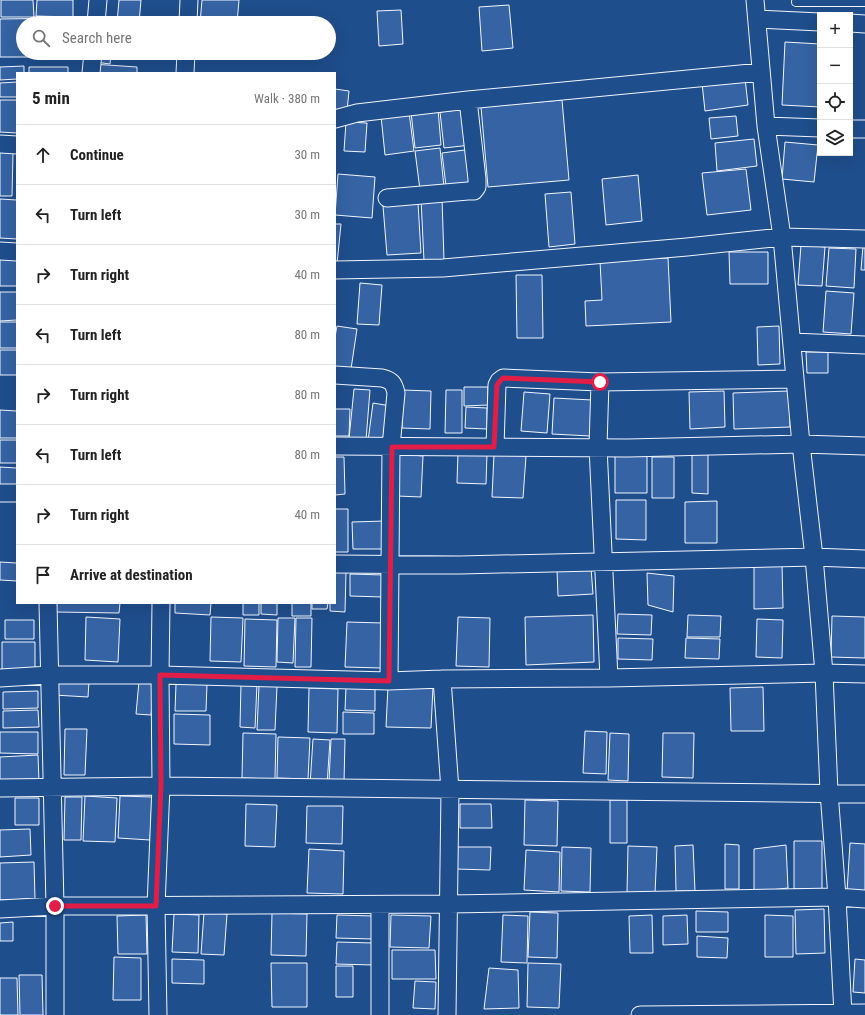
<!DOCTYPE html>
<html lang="en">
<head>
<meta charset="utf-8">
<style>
  :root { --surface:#fff; --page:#f6f6f6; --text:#222; --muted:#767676; --line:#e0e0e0 }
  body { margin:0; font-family:"Roboto Condensed",sans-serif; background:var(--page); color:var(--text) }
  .controls { position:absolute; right:12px; top:12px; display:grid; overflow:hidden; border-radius:0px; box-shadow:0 4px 16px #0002 }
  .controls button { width:36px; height:36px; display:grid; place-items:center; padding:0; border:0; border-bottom:1px solid var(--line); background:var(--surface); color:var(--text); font:20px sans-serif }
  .stop { position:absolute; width:12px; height:12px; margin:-9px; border:3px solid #e11d48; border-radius:50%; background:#fff }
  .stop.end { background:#e11d48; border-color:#fff; box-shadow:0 1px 4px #0008 }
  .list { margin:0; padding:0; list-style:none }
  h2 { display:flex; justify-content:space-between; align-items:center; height:52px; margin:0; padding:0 16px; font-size:17px }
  h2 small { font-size:13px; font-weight:400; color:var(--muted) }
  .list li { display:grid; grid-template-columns:26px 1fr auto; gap:12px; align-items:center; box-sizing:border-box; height:60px; padding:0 16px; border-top:1px solid var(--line) }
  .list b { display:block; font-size:15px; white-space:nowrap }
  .list em { font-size:13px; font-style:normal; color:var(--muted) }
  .icon { flex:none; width:22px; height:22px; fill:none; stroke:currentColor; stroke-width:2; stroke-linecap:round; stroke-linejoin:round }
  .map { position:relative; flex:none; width:865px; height:1015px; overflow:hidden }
  .search { position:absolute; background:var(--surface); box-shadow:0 4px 16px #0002; left:16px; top:16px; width:320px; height:44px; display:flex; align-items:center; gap:10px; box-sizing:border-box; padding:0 14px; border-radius:22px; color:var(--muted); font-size:15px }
  .panel { position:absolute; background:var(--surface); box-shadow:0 4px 16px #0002; left:16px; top:72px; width:320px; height:532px; border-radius:0px }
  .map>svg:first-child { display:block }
  .building { fill:#3563a3; stroke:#f2f6ff }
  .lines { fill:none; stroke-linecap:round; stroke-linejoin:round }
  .service-casing { stroke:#f2f6ff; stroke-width:10 }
  .minor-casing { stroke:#f2f6ff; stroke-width:19 }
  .service { stroke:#1f4e8c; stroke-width:8 }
  .minor { stroke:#1f4e8c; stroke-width:17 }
  .route { stroke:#e11d48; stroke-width:5 }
</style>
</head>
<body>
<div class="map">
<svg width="865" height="1015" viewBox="0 0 865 1015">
  <rect width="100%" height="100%" fill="#1f4e8c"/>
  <path class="building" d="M1 0H33L34 17H1Z
    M37 0H73V17L36 16Z
    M119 0H141L139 23H117Z
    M202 0H239L237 23H200Z
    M509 5 513 48 482 51 479 7Z
    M401 10 403 44 379 46 377 11Z
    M69 18V23H23V53H69V57H0V19Z
    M785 42 820 44V107L782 105Z
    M96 53H111L110 64 95 62Z
    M92 64 137 67V73H92Z
    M24 66V73H17V79L0 80V67Z
    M29 67H68V73H29Z
    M745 78 748 105 705 111 702 83Z
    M17 82V97H0V83Z
    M335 89 349 91 347 111 335 109Z
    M0 100H17V133L0 132Z
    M562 100 569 180 488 187 481 107Z
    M438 109 441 145 415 148 411 112Z
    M467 109 471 145 444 148 440 112Z
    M409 112 414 151 385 155 381 116Z
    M736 116 738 136 711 139 709 118Z
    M346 122 367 123 365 152 344 151Z
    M754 139 757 166 717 171 715 143Z
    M785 142 818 145 814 182 782 179Z
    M440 148 444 187 420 190 415 151Z
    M472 149 476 183 446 186 442 153Z
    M0 152 13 153 12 196H0Z
    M746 169 751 210 707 215 702 173Z
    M338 174 375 177 372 218 335 215Z
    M638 175 642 221 606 225 602 179Z
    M571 192 575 244 549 247 545 194Z
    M442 198 444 260 424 261 421 199Z
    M0 199 17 200V239L0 238Z
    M418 203 421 253 387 255 383 206Z
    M335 224H341L337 264H335Z
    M801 245 825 247 822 286 798 285Z
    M863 246H865V270H861Z
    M829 248 856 249 854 288 826 286Z
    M729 252H768V284H730Z
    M17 255V286H0V256Z
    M668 258 671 322 586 326 585 301 602 300 600 261Z
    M516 275H542L543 338H517Z
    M360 283 382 285 379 325 357 324Z
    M826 291 854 293 851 334 823 332Z
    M0 292H17V320L0 321Z
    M0 322H17V348H0Z
    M337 326 357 329 351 369 335 367V337Z
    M779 326 780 364 758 365 757 327Z
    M0 350H17V375H0Z
    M806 352H828V373H807Z
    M464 387H488V405L464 406Z
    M354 389 370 390 366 440 349 439Z
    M403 390 431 391 430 429 402 428Z
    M446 390H462V433H445Z
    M724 391 725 427 690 429 689 392Z
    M789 391 790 427 734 429 733 393Z
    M524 392 550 394 547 433 521 431Z
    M554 398 592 400 590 436 552 434Z
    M373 403 391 406 386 443 368 441Z
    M466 407 487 408V429L465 428Z
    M335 409H350L349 436H335Z
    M0 410 17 411V438H0Z
    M0 440H17V463H0Z
    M692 451H708V494L692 493Z
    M458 452 487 453 486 484 457 483Z
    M615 452 647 453V493H615Z
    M399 454 423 456 421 497 397 496Z
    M494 454 526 456 523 498 492 497Z
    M335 457H344L345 494 335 495Z
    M652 457H674V498H652Z
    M0 467 17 468V487H0Z
    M616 500H646V540L616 539Z
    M717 501V543H685V502Z
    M335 509H348V552H335Z
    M385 521V549H353L352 522Z
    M0 562 17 563V581L0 580Z
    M754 564H782L783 608 754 609Z
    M591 568 593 594 558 596 557 570Z
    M335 572H346L345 612 330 611V603H335Z
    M647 573 674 576 673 612 648 605Z
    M350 574 384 575 383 597 350 596Z
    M57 603H120L119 613 56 612Z
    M175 603H211L210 615 175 613Z
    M243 603H259V615H243Z
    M261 603H277V615L261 614Z
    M292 603H311V616H292Z
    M312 603H328L327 609H312Z
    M618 614 652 615 651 635 617 634Z
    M593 615 594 662 526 665 525 617Z
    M688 615 721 616 720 637H687Z
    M832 616 865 617V658L831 657Z
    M86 617 120 619 118 662 85 660Z
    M211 617 243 618 241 662 210 661Z
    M458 617 490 618 489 667 456 666Z
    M278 618H295L293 663 277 662Z
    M296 618H312L311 667H295Z
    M245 619 277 620 276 667 244 666Z
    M757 619 783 620 782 658 756 657Z
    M5 620H34V639H5Z
    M347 622 383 623 382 668 345 667Z
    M618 638 653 639 652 660 618 659Z
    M686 638 720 639 719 659 685 658Z
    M2 642H35V672H2Z
    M55 678 89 681 88 697 54 695Z
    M139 681 154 683 151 715 136 714Z
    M241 683 257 684 255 728 240 727Z
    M176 684H207L206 711H175Z
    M259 685 277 686 275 730H257Z
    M388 686 433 687 431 728 386 727Z
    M346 687 375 688V711L345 710Z
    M763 687 764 731H731L730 688Z
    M309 688 338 689 337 733 308 732Z
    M38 691V708L3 709V692Z
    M38 710 39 727 3 728V711Z
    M343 712 374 713V734H343Z
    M174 714 210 715V745L174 744Z
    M65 729H87L85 775H64Z
    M585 731 607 732 606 774 583 773Z
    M0 732H38V754L0 753Z
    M243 733 276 734 275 779 242 778Z
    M610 733 629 734 628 781 608 780Z
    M663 733H694L693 778 662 777Z
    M278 737 310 738 308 779 277 778Z
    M313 739 330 740 327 786 310 785Z
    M331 739H345L344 783 329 782Z
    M38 755 39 782 0 783V757Z
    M85 796 117 798 115 842 83 841Z
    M120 796 152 797 150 840 118 838Z
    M65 797H82L81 840H64Z
    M15 798H39V825H15Z
    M525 800 558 801 557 846 524 845Z
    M610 800H627V843H610Z
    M246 804 277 805 275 847 245 846Z
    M460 804H491L492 828H460Z
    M307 806H343L342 844 306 843Z
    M30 829 31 855 0 857V830Z
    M794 841H822V889H794Z
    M850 843 865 844V893L847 892Z
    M725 844 739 845V889H725Z
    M693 845 695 891H676L675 846Z
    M786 845 788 888 754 892V849Z
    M628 846 657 847 655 894 627 893Z
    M456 847H491L490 870 456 869Z
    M562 847 591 848 590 892 561 891Z
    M309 849 344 851 343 894 307 893Z
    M526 850 560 852 559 892 524 890Z
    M34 862 35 899 0 900V863Z
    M824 909 825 953 796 954 795 910Z
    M696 911 728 912V932H696Z
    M204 912 227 914 224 955 201 954Z
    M530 912 558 913 557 958 528 957Z
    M272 913 307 914 306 956 271 955Z
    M174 914 199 915 198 953 172 952Z
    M146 915 147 954H118L117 916Z
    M337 915 374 916 373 939 336 938Z
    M391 915 431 916 429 948 390 947Z
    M503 915 528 916 527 963 501 962Z
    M652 915 653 953H630L629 916Z
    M687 915 688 944 663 945V916Z
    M765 915 793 916V957H765Z
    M13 922V941H0V923Z
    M697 936 728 938 727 958 697 957Z
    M337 942 373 943V965L336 964Z
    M392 950H435L436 979H392Z
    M114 957 141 958V1000H113Z
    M172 959 204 960V984L172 983Z
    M855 959 865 960V993L853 992Z
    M271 963H307V1007H272Z
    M528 963 561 964 559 1008 527 1007Z
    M336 966H353V997H336Z
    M489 968 518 970 519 1008 484 1009Z
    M19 975H42L43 1015H20Z
    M0 978H17L18 1015H0Z
    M415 981 436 982 435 1009 413 1008Z"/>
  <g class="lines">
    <defs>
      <path id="service" d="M796 2H865"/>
      <path id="minor" d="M755 0 766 126 782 237 801 444 814 557 824 673 829 792 837 897 843 1015
        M757 19 820 22
        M96 23 98 0
        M188 23 189 0
        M850 23 865 24
        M91 73 93 53
        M185 73 186 53
        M335 119 357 113 468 100 761 72
        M766 126 820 128
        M850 129H865
        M0 144 17 145
        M387 198 468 191H474L477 187V179L468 100
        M0 251 17 252
        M335 270 443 268 687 247 782 237 865 239
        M792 342 865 345
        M335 375 382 378C391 380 394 383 396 393L391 447 389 681
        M600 382 598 447 609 678
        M335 446 628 448 801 444 865 446
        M495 447 497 385 499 381 503 378 600 382 795 379
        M0 493H17
        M335 564 460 565 814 557 865 559
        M48 603 55 906V1015
        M161 603 160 675 389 681 442 679
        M0 678 49 675H160L161 786 156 906 158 1015
        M0 788 161 786 865 794
        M380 905V1015
        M0 909 55 906 449 904 837 897 865 899
        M447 1015 450 790 442 679 609 678 824 673 865 674
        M640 1015 865 1013"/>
    </defs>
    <use href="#service" class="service-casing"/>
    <use href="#minor" class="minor-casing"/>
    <use href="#service" class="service"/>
    <use href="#minor" class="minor"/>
  </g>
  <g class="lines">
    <path class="route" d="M55 906H156L161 786 160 675 389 681 392 447H494L497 385 500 381 503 378 600 382"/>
  </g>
</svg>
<div class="controls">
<button>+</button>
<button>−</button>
<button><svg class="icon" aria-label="locate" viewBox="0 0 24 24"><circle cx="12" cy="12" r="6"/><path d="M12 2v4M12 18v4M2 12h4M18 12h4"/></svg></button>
<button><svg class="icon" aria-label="layers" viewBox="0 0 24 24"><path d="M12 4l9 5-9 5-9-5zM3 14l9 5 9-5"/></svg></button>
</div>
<div class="stop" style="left:600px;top:382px"></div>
<div class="stop end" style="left:55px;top:906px"></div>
<div class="search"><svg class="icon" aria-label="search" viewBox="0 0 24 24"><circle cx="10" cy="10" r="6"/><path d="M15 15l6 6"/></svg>Search here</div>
<section class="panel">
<h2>5 min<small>Walk · 380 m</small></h2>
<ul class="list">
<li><svg class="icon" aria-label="ahead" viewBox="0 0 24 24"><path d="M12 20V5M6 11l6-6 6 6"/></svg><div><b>Continue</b></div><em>30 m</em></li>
<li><svg class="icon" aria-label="left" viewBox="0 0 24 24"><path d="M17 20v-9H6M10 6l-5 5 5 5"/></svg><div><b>Turn left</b></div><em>30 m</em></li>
<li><svg class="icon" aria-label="right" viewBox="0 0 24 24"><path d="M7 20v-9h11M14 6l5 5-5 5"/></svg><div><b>Turn right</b></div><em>40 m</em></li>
<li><svg class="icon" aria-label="left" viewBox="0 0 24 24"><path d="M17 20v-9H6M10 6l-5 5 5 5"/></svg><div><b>Turn left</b></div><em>80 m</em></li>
<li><svg class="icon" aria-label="right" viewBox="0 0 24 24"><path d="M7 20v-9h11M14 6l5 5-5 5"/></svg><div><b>Turn right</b></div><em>80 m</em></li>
<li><svg class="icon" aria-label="left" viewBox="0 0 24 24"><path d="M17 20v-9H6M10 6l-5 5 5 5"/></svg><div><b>Turn left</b></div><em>80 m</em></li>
<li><svg class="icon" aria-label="right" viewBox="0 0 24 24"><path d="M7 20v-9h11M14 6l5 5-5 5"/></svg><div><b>Turn right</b></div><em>40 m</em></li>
<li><svg class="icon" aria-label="arrive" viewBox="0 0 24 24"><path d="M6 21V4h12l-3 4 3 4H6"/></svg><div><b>Arrive at destination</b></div></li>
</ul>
</section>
</div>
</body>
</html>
